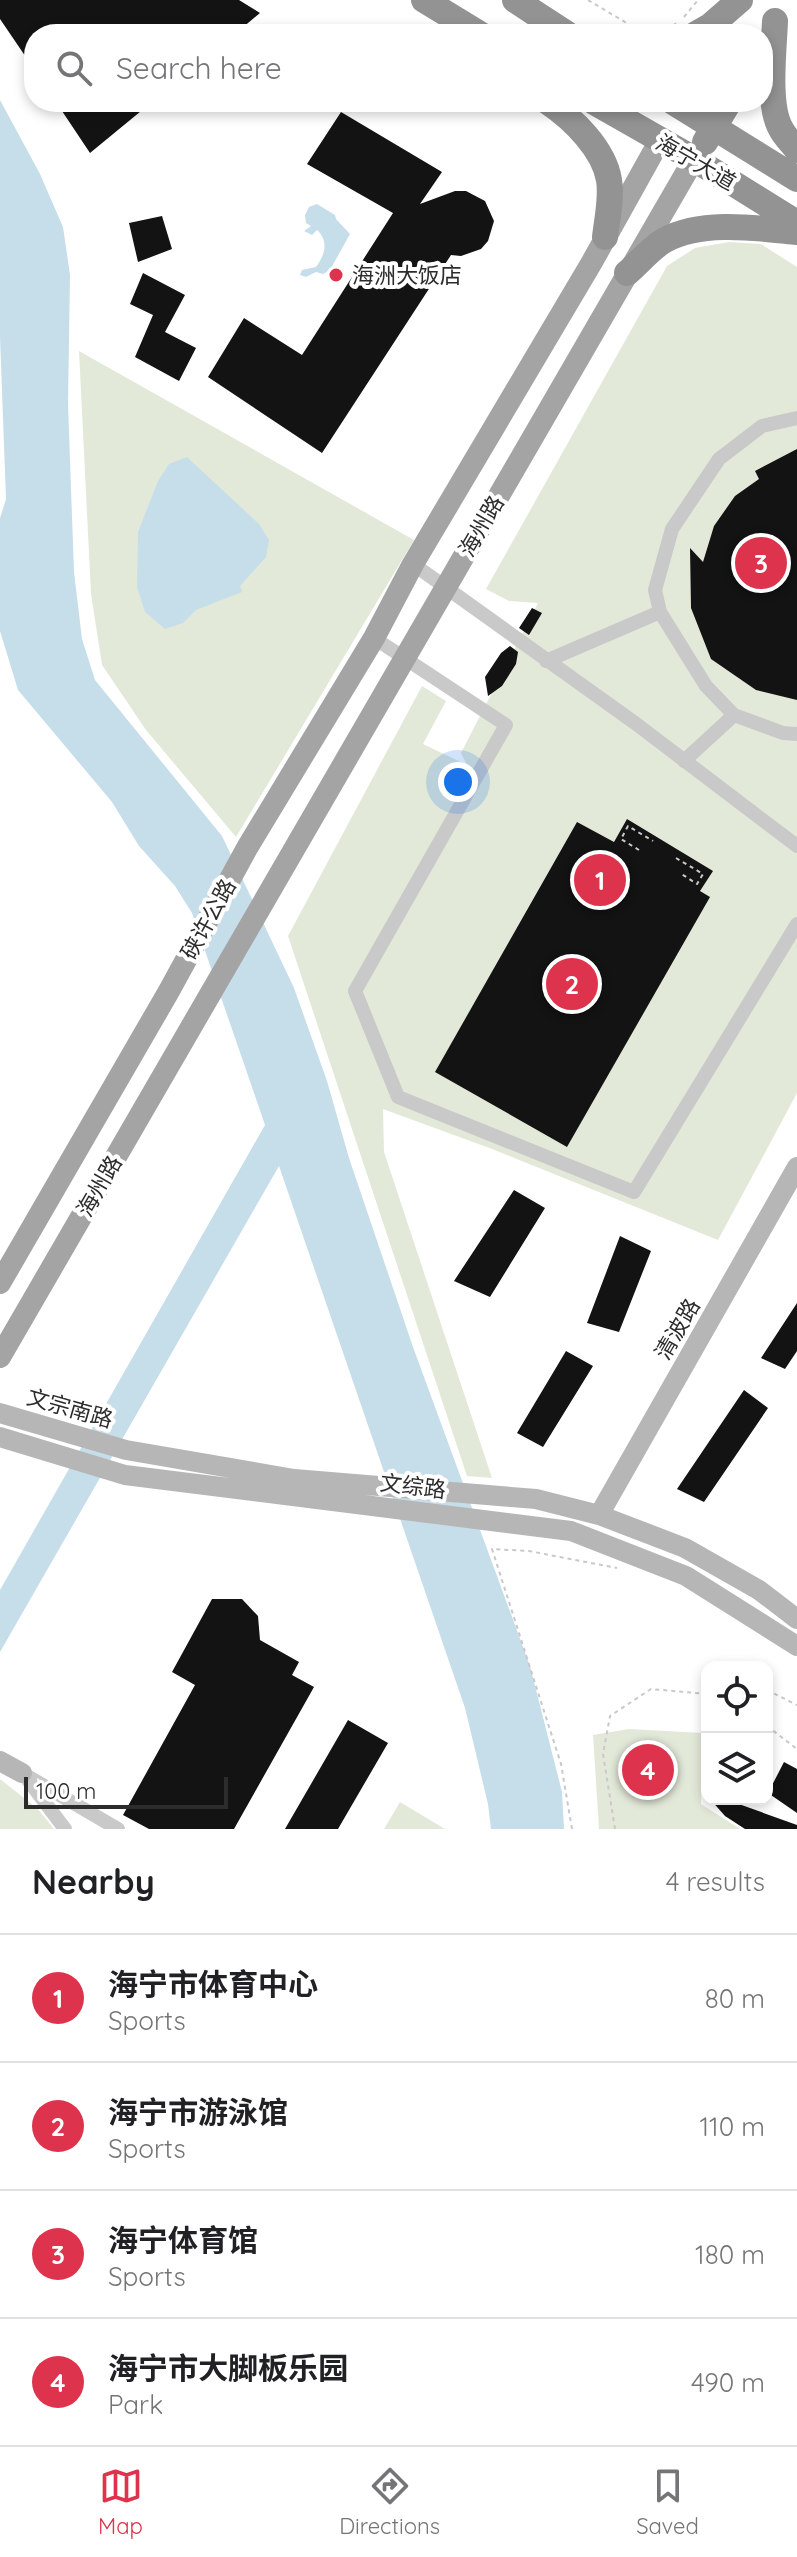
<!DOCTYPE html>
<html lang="en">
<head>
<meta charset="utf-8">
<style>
  :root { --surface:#fff; --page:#f2f2f2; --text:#202124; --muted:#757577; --line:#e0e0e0; --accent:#de334c }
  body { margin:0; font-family:Quicksand,"Noto Sans SC",sans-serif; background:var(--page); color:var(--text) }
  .controls { position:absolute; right:24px; bottom:24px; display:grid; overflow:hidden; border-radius:16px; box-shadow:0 4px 12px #0003 }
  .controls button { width:72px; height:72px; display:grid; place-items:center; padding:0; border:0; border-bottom:2px solid var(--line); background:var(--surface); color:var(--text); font:40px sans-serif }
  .scale { position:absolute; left:24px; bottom:20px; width:204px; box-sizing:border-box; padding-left:8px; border:4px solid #2c2c2c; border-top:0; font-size:22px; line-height:28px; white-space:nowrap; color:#2c2c2c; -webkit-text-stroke:6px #fff; paint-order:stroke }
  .you { position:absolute; left:458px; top:782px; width:28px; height:28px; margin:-20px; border:6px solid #fff; border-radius:50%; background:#1a73e8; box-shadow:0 0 0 12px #1a73e833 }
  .badge { display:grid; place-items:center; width:52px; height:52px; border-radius:50%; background:var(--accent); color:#fff; font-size:26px; font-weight:700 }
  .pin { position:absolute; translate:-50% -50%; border:4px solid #fff; box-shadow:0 2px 8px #0006 }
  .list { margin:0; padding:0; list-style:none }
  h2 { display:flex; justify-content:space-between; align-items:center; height:104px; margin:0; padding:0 32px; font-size:34px }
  h2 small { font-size:26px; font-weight:400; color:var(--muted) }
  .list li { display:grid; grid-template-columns:52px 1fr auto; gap:24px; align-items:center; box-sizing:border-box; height:128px; padding:0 32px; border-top:2px solid var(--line) }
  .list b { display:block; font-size:30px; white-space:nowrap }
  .list p { margin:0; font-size:26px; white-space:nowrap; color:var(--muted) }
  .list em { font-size:26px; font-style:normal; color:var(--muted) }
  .icon { flex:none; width:44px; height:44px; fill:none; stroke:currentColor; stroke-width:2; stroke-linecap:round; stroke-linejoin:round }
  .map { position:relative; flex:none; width:797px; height:1829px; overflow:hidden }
  .search { position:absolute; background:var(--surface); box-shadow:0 4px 12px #0003; left:24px; right:24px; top:24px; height:88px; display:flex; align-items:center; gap:20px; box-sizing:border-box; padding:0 28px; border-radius:32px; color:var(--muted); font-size:30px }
  .sheet { height:616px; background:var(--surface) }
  nav { display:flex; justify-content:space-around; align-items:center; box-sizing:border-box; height:112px; border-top:2px solid var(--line); background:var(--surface); font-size:22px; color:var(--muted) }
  nav a { display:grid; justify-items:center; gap:4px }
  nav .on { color:var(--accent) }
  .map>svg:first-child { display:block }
  .green { fill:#e3e9d9 }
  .water { fill:#c6dee9 }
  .building { fill:#131313 }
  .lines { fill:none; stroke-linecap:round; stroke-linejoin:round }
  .path { stroke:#c9c9c9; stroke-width:2; stroke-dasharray:4 4; stroke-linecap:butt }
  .street { stroke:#c9c9c9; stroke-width:14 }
  .secondary { stroke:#b6b6b6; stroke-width:20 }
  .primary { stroke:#a4a4a4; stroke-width:22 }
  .highway { stroke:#939393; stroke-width:26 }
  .poi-dot { fill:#de334c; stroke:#fff; stroke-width:3 }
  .labels { text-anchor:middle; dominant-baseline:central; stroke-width:8; stroke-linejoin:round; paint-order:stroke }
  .street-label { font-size:22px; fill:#2c2c2c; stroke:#fff }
  .poi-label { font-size:22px; fill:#2c2c2c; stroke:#fff; text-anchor:start }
</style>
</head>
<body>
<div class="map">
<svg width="797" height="1829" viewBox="0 0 797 1829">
  <rect width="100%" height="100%" fill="#fff"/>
  <path class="green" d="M729 242 761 244 797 267V1093L718 1240 492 1149 383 1109 384 1152 492 1478 467 1476 288 936 422 686 446 701 423 744 467 765 461 753 538 603 509 601 486 589 667 266 695 248Z
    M79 351 414 540 236 837 146 730 102 665 91 594Z
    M629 1729 703 1733 701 1804 740 1829H599L593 1735Z
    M0 1779 38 1809 54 1829H0Z
    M400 1802 445 1829H384Z"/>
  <path class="water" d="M0 100 40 174 63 227 70 275 68 404 74 572 82 639 95 680 222 836 294 988 327 1081 349 1158 413 1347 530 1666 562 1792 564 1829H491L488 1804 465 1708 279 1166 0 1652V1590L265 1125 192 913 175 886 139 846 112 802 18 690 0 631V518L6 499 0 337Z
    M317 204 335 215 336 219 350 234 330 270 323 274 316 272 306 277 300 275 302 270 316 267C325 255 329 241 317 230L312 235 304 231 311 226 306 223 305 215 309 207Z
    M187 457 259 524 269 540 266 557 240 586 242 592 196 610 183 623 165 629 145 612 137 587 138 532 158 481 169 464Z"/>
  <path class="building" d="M0 0H239L260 13 235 34H34V69L0 19Z
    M56 102H152L90 153Z
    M341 112 442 172 420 204 455 191H466L485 201 494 221 488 241 481 249 461 256 451 255 322 453 208 377 244 318 302 355 393 213 307 164Z
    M162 216 172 249 138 262 129 223Z
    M143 273 185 295 165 332 196 348 179 381 135 357 153 315 130 304Z
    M797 449V700L756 690 711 659 691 608 690 548 703 562 714 526 735 496 759 479 755 471Z
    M532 608 542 613 529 635 519 628Z
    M510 646 518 652 516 664 502 686 488 696 485 677 501 653Z
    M627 819 713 871 700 891 710 897 567 1147 435 1072 577 822 614 842Z
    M514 1190 545 1208 490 1297 454 1281Z
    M620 1236 651 1251 619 1332 587 1323Z
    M797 1303V1351L785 1369 761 1358Z
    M566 1351 593 1366 543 1447 517 1433Z
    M744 1390 768 1408 704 1502 677 1489Z
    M212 1599H242L258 1616 260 1640 299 1662 292 1675 314 1687 234 1829H149L123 1815 195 1685 172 1672Z
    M348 1720 388 1743 338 1829H285Z
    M784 1762 797 1769V1813L768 1793Z
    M710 1799H732L736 1803 797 1825V1829H745L725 1816Z"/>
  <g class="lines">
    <path class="path" d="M588 0 640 31 653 30 658 33 679 22
      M684 17 698 0
      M639 850 621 839 628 826 653 841
      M676 858 703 874 697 884 680 873
      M767 1690 797 1705
      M767 1726 797 1749
      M572 1829 561 1764 492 1549 529 1551 617 1568
      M615 1829 603 1754 610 1716 651 1689 707 1694"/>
    <path class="street" d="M413 564 635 723 797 846
      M660 612 706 686 734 715
      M374 638 506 725 355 991 398 1097 634 1192 797 924
      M546 661 660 612 655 590 672 529 719 459 762 426 797 418
      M684 761 734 715 783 733 797 734
      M22 1773 118 1829
      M28 1780 65 1829"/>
    <path class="secondary" d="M0 1413 126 1450 294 1479 536 1499 599 1515 685 1548 759 1590 797 1619
      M0 1437 125 1475 571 1531 686 1576 797 1646
      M599 1515 797 1167
      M0 1761 22 1773"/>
    <path class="primary" d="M0 1283 169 991 247 848 374 638 413 564 592 262 660 140
      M0 1357 694 159"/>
    <path class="highway" d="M424 0 480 34
      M515 0 567 34
      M775 21C774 49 767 106 781 129 785 137 792 143 797 150
      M696 34 710 26 740 0
      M548 102C573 119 604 149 609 180 612 197 607 220 605 237
      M594 102 694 159 797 223
      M673 102 797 179
      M705 142 729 102
      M627 273C639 263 652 247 665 240 703 220 756 228 797 232"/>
  </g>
  <circle class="poi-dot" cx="336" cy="275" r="8"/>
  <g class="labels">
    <g class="street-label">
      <text transform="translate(696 162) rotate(30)">海宁大道</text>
      <text transform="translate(481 526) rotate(-60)">海州路</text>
      <text transform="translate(208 919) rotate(-61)">硖许公路</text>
      <text transform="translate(99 1186) rotate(-60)">海州路</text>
      <text transform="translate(677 1329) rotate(-60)">清波路</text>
      <text transform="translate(70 1408) rotate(16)">文宗南路</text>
      <text transform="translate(413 1486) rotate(7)">文综路</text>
    </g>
    <g class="poi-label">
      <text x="352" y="275">海洲大饭店</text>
    </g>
  </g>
</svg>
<div class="controls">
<button><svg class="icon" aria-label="locate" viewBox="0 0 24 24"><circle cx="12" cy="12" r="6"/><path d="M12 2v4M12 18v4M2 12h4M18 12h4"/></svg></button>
<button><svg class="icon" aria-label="layers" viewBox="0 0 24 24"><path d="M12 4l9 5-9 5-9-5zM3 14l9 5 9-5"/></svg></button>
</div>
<div class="scale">100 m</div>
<div class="you"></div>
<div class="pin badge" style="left:600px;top:880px">1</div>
<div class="pin badge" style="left:572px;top:984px">2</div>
<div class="pin badge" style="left:761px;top:563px">3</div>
<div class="pin badge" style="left:648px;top:1770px">4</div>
<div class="search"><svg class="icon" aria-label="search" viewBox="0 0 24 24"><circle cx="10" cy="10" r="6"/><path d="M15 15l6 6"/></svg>Search here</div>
</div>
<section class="sheet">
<h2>Nearby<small>4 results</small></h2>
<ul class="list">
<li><span class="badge">1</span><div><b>海宁市体育中心</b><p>Sports</p></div><em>80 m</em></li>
<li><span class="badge">2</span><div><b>海宁市游泳馆</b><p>Sports</p></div><em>110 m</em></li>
<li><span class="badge">3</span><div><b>海宁体育馆</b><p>Sports</p></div><em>180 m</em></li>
<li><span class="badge">4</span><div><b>海宁市大脚板乐园</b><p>Park</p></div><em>490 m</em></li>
</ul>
</section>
<nav>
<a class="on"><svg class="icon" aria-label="map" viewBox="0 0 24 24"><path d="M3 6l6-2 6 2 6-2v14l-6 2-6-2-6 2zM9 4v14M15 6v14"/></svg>Map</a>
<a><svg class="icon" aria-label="directions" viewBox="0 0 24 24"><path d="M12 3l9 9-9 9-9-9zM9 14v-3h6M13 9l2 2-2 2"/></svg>Directions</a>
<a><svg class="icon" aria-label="saved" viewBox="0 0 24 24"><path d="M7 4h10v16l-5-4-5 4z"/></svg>Saved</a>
</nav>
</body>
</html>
